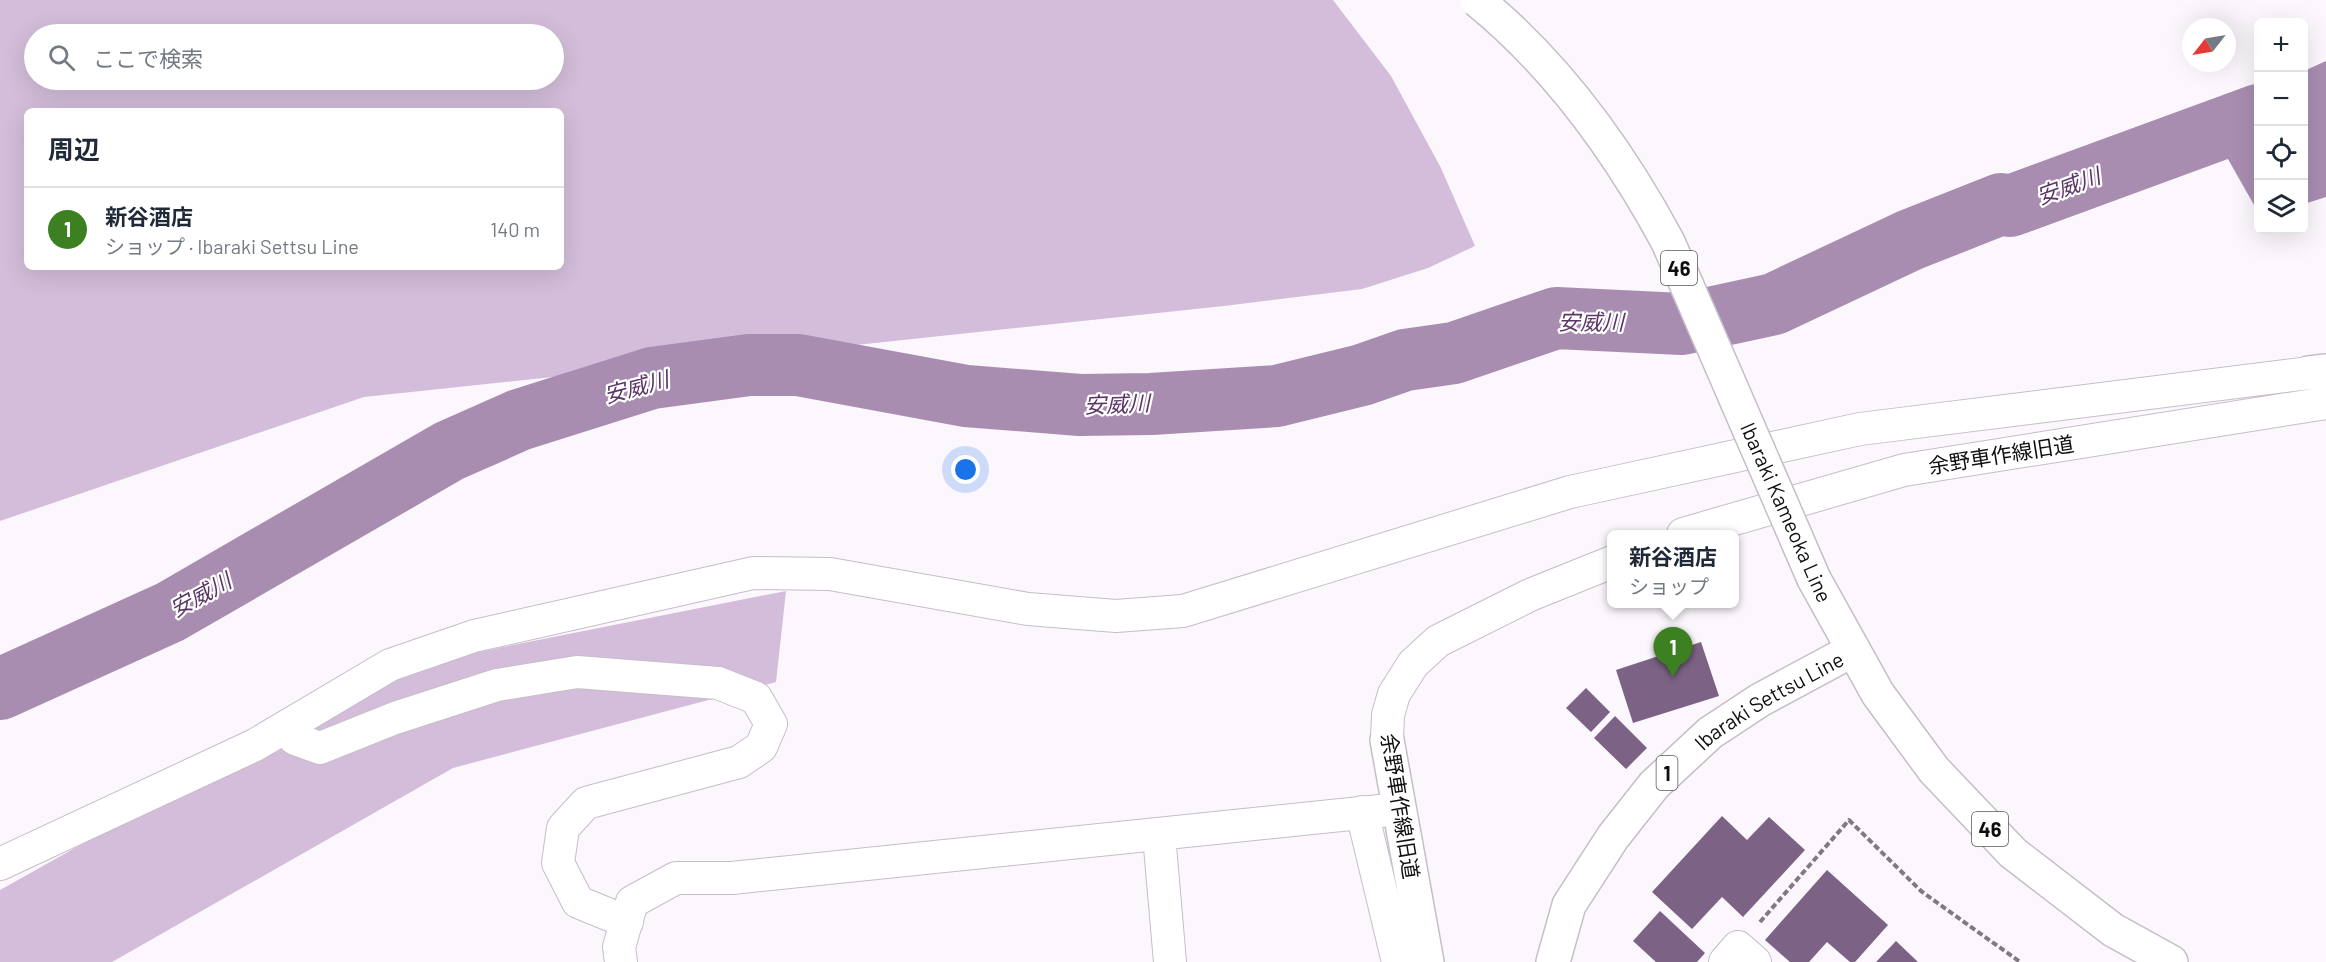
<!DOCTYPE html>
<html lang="ja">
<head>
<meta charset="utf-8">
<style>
  :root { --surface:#fff; --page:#f2f2f3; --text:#1f2937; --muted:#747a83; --line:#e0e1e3; --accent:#3d8021 }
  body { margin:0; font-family:Barlow,"Noto Sans JP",sans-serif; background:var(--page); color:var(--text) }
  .controls { position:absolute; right:18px; top:18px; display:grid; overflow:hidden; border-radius:9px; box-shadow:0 6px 24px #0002 }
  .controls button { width:54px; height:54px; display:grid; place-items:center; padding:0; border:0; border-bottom:2px solid var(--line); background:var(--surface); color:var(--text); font:30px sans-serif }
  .compass { position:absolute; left:2182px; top:18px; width:54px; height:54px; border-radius:50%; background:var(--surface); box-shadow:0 6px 24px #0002; rotate:239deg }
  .you { position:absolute; left:966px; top:470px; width:21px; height:21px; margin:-15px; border:4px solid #fff; border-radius:50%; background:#1a73e8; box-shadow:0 0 0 9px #1a73e833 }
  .badge { display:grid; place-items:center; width:39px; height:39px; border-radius:50%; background:var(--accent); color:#fff; font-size:20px; font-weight:700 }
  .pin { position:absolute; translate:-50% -50px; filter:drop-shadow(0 2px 3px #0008) }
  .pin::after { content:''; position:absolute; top:32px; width:21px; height:18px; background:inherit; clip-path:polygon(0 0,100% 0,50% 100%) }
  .popup { position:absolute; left:1607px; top:530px; width:132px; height:78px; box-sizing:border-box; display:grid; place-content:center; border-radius:9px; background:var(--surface); filter:drop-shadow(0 2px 4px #0005); font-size:20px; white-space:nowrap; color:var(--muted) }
  .popup b { font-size:22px; color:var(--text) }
  .popup::after { content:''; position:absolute; left:50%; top:100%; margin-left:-12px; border:12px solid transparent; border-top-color:var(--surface) }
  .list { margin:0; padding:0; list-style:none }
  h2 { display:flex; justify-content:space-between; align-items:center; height:78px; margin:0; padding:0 24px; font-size:26px }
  h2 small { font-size:20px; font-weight:400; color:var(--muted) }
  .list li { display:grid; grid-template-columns:39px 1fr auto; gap:18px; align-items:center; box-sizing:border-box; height:84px; padding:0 24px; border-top:2px solid var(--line) }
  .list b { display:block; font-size:22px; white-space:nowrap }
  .list p { margin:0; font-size:20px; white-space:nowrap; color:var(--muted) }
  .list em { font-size:20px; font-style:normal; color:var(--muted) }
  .icon { flex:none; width:33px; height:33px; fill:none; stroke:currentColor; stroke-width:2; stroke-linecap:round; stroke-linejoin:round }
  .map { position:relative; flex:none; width:2326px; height:962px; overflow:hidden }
  .search { position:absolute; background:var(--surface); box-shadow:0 6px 24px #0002; left:24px; top:24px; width:540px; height:66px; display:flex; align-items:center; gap:15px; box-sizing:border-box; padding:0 21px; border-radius:33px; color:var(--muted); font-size:22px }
  .panel { position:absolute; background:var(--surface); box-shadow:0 6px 24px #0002; left:24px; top:108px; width:540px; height:162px; border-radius:9px }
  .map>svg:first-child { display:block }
  .green { fill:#d3bdda; fill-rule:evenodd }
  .water { fill:#a88db1 }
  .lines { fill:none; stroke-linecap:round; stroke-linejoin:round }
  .river { stroke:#a88db1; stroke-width:62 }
  .building { fill:#7c6284 }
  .minor-casing { stroke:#c6bdc9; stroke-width:34 }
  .tertiary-casing { stroke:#c6bdc9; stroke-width:36 }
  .primary-casing { stroke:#c6bdc9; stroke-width:36 }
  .path { stroke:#7e7a7f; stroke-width:4; stroke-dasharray:6 3; stroke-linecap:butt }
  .minor { stroke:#fff; stroke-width:32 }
  .tertiary { stroke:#fff; stroke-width:33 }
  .primary { stroke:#fff; stroke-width:33 }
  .primary-bridge-casing { stroke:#c6bdc9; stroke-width:36; stroke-linecap:butt }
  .primary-bridge { stroke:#fff; stroke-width:33 }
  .labels { text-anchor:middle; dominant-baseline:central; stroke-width:4.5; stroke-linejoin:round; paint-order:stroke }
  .shield { fill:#fff; stroke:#585659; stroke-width:1.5 }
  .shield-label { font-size:20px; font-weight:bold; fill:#110e12 }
  .street-label { font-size:21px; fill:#110e12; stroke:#fff }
  .water-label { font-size:22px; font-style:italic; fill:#5b3666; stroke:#fff }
</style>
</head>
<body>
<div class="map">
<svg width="2326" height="962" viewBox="0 0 2326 962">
  <rect width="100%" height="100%" fill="#fcf6fd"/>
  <path class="green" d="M0 0H1333L1391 76 1441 168 1475 246 1428 268 1362 289 1224 306 364 397 0 521ZM34 34H554V80H34ZM27 111H561V267H27Z
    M786 591 776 682 453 768 112 962H0V890L397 668Z"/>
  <path class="water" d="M2326 61V197L2304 204V71Z
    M2258 90V212L2203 115Z"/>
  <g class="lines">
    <path class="river" d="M0 689 170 612 449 451 519 420 652 378 749 365H798L966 396 1080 405 1151 404 1277 396 1362 375 1405 360 1454 353 1556 318 1682 324 1774 304 1910 240 2001 204 2010 206 2258 115"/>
  </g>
  <path class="building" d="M1701 642 1719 696 1633 723 1616 670Z
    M1586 688 1610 712 1591 732 1566 708Z
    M1615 716 1647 748 1626 769 1594 738Z
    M1722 816 1747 840 1769 817 1805 850 1743 917 1722 897 1692 929 1652 892Z
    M1827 870 1888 925 1855 962H1850L1827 942 1809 962H1790L1765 940Z
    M1660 911 1705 953 1697 962H1656L1633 941Z
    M1896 941 1918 962H1876Z"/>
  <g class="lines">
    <defs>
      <path id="minor" d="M1683 534 1904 470 2326 403
        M284 728 295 739 320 748 395 718 497 685 577 672 718 683 756 698 771 724 761 747 739 762 586 803 563 828 558 863 578 902 627 922
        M1387 740 1388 715 1394 694 1413 664 1438 641 1530 595 1612 562
        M1362 812 1398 962
        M1159 835 1170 962
        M0 864 255 745 390 665 474 636 753 573 830 574 1028 609 1116 616 1183 611 1570 492 1860 429 2309 373
        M621 962 619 947 632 902 676 878H732L1399 809
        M1725 962 1738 947 1755 962"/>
      <path id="tertiary" d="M2309 373 2326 371
        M1387 740 1427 962"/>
      <g id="primary">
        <path d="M1814 579 1878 694 1934 770 2013 853 2113 930 2171 962"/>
        <path id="s1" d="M1553 962 1569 905 1613 837 1654 785 1710 733 1760 700 1853 650"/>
      </g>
    </defs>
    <use href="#minor" class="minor-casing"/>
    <use href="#tertiary" class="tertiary-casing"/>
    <use href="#primary" class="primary-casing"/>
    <path class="path" d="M1760 922 1849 820 1921 891 2020 962"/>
    <use href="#minor" class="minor"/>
    <use href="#tertiary" class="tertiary"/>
    <use href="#primary" class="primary"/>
    <defs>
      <path id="primary-bridge" d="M1477 0C1558 66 1619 151 1668 242L1814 579"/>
    </defs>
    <use href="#primary-bridge" class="primary-bridge-casing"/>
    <use href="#primary-bridge" class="primary-bridge"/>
  </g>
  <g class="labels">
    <g class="shield">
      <rect x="1661" y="251" width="36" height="34" rx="4.5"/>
      <rect x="1656.5" y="756" width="21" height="34" rx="4.5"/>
      <rect x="1972" y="812" width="36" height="34" rx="4.5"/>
    </g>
    <g class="shield-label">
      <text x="1679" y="268">46</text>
      <text x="1667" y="773">1</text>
      <text x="1990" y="829">46</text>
    </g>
    <g class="street-label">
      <text transform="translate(2001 454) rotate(-9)">余野車作線旧道</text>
      <text transform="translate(1787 512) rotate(66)">Ibaraki Kameoka Line</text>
      <text stroke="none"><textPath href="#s1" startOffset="350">Ibaraki Settsu Line</textPath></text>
      <text transform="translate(1401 806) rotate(81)">余野車作線旧道</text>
    </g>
    <g class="water-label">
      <text transform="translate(2068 185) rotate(-20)">安威川</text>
      <text x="1591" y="321">安威川</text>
      <text transform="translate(636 386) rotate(-15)">安威川</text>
      <text transform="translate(1117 403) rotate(-2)">安威川</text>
      <text transform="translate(200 594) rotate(-29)">安威川</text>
    </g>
  </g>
</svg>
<div class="controls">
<button>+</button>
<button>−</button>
<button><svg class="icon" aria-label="locate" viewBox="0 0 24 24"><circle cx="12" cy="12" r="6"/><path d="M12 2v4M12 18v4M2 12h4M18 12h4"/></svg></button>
<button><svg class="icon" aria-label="layers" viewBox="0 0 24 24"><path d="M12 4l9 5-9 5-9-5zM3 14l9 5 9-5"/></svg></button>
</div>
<svg class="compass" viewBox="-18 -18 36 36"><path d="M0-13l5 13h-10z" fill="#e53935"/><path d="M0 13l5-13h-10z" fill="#747a83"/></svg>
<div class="you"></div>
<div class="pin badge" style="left:1673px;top:677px">1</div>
<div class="popup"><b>新谷酒店</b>ショップ</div>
<div class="search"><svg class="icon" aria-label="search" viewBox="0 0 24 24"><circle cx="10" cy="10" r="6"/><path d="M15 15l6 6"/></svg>ここで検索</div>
<section class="panel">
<h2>周辺<small></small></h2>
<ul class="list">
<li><span class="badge">1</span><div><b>新谷酒店</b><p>ショップ · Ibaraki Settsu Line</p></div><em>140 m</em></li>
</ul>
</section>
</div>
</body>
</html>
